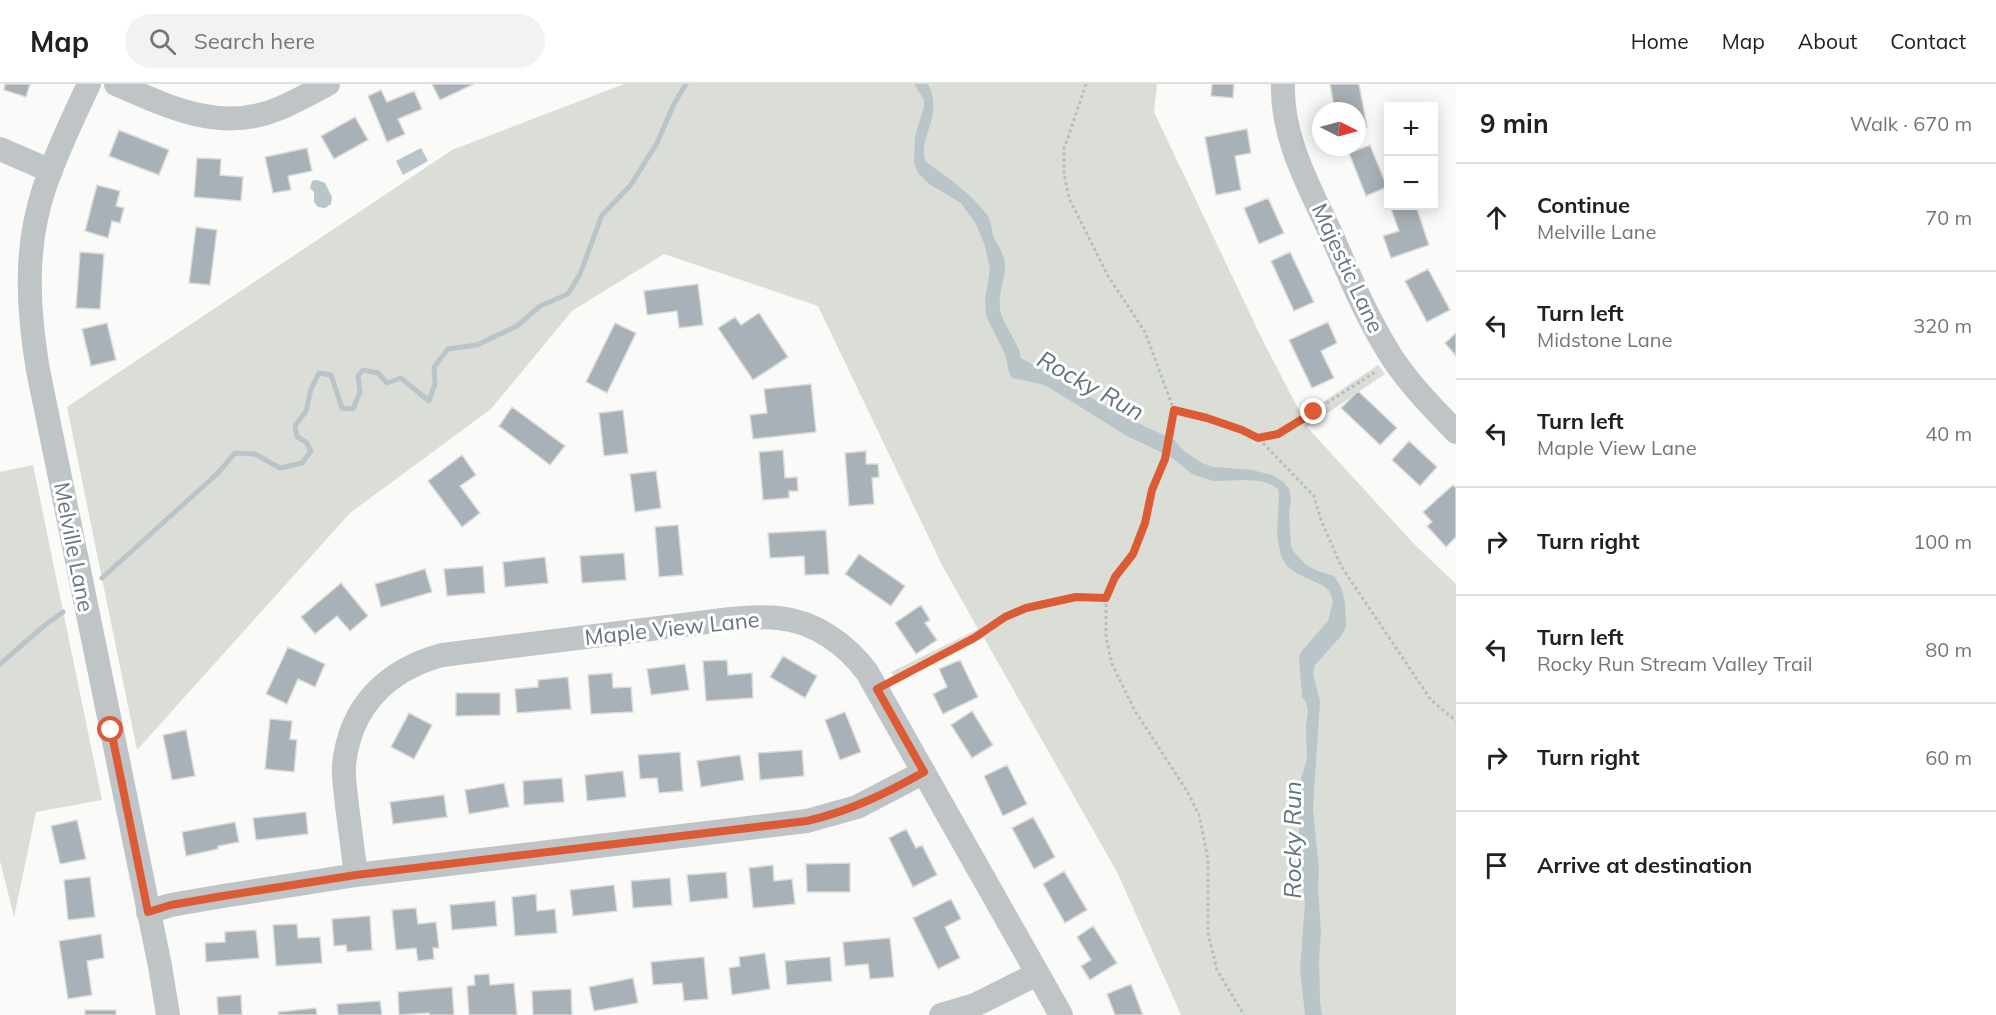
<!DOCTYPE html>
<html lang="en">
<head>
<meta charset="utf-8">
<style>
  :root { --surface:#fff; --page:#f2f2f2; --text:#202124; --muted:#757577; --line:#e0e0e0 }
  body { margin:0; font-family:Mulish,sans-serif; background:var(--page); color:var(--text) }
  .controls { position:absolute; right:18px; top:18px; display:grid; overflow:hidden; border-radius:0px; box-shadow:0 3px 15px #0003 }
  .controls button { width:54px; height:54px; display:grid; place-items:center; padding:0; border:0; border-bottom:2px solid var(--line); background:var(--surface); color:var(--text); font:30px sans-serif }
  .compass { position:absolute; left:1312px; top:18px; width:54px; height:54px; border-radius:50%; background:var(--surface); box-shadow:0 3px 15px #0003; rotate:96deg }
  .stop { position:absolute; width:18px; height:18px; margin:-14px; border:4px solid #dc5b35; border-radius:50%; background:#fff }
  .stop.end { background:#dc5b35; border-color:#fff; box-shadow:0 2px 6px #0008 }
  .list { margin:0; padding:0; list-style:none }
  h2 { display:flex; justify-content:space-between; align-items:center; height:78px; margin:0; padding:0 24px; font-size:26px }
  h2 small { font-size:20px; font-weight:400; color:var(--muted) }
  .list li { display:grid; grid-template-columns:39px 1fr auto; gap:18px; align-items:center; box-sizing:border-box; height:108px; padding:0 24px; border-top:2px solid var(--line) }
  .list b { display:block; font-size:22px; white-space:nowrap }
  .list p { margin:0; font-size:20px; white-space:nowrap; color:var(--muted) }
  .list em { font-size:20px; font-style:normal; color:var(--muted) }
  .icon { flex:none; width:33px; height:33px; fill:none; stroke:currentColor; stroke-width:2; stroke-linecap:round; stroke-linejoin:round }
  .map { position:relative; flex:none; width:1456px; height:931px; overflow:hidden }
  header { display:flex; align-items:center; gap:36px; box-sizing:border-box; height:84px; padding:0 30px; background:var(--surface); border-bottom:2px solid var(--line) }
  header strong { font-size:28px }
  nav { display:flex; gap:33px; margin-inline-start:auto; font-size:21px }
  .search { width:420px; height:54px; background:var(--page); display:flex; align-items:center; gap:15px; box-sizing:border-box; padding:0 21px; border-radius:33px; color:var(--muted); font-size:22px }
  main { display:flex }
  aside { flex:1; background:var(--surface) }
  .map>svg:first-child { display:block }
  .green { fill:#daded7 }
  .water { fill:#b9c5c9 }
  .lines { fill:none; stroke-linecap:round; stroke-linejoin:round }
  .stream { stroke:#b9c5c9; stroke-width:5 }
  .building { fill:#a8b1b7; stroke:#dcdcda; stroke-width:1.5 }
  .path { stroke:#babdc0; stroke-width:3; stroke-dasharray:3 3; stroke-linecap:butt }
  .minor { stroke:#bfc4c7; stroke-width:24 }
  .route { stroke:#dc5b35; stroke-width:8 }
  .labels { text-anchor:middle; dominant-baseline:central; stroke-width:6; stroke-linejoin:round; paint-order:stroke }
  .street-label { font-size:22px; fill:#667581; stroke:#fff }
  .water-label { font-size:24px; font-style:italic; fill:#60747b; stroke:#fff }
</style>
</head>
<body>
<header>
<strong>Map</strong>
<div class="search"><svg class="icon" aria-label="search" viewBox="0 0 24 24"><circle cx="10" cy="10" r="6"/><path d="M15 15l6 6"/></svg>Search here</div>
<nav><a>Home</a><a>Map</a><a>About</a><a>Contact</a></nav>
</header>
<main>
<div class="map">
<svg width="1456" height="931" viewBox="0 0 1456 931">
  <rect width="100%" height="100%" fill="#fafaf8"/>
  <path class="green" d="M624 0H1157L1154 28 1263 257 1302 332 1378 281 1385 290 1307 343 1414 460 1456 500V931H1181L1117 788 984 554 897 597 891 588 978 545 942 481 818 222 664 170 572 227 491 325 350 429 137 666 67 323 452 66Z
    M33 381 102 716 36 728 14 833 0 777V388Z"/>
  <path class="water" d="M914 0H928C945 33 916 54 926 78 948 94 971 109 988 132 992 138 991 147 994 154 998 162 1004 169 1005 179 1006 196 996 212 1001 229 1006 246 1018 257 1021 274L1054 292 1117 329 1174 356 1184 367 1202 379 1213 383 1252 386 1272 391 1283 398 1289 405 1291 414 1289 429 1291 462 1295 469 1306 481 1318 487 1334 492 1341 503 1345 519 1346 542 1342 551 1315 581 1313 590 1320 617 1313 725 1319 786 1318 804 1321 848 1319 875 1320 917 1322 931H1305L1300 885 1305 820 1303 799 1296 773V759L1299 750 1298 721 1301 695 1307 675 1306 643 1308 628 1306 618 1302 613 1299 573 1301 568 1328 537 1333 517 1330 508 1324 502 1298 490 1287 482 1281 472 1277 451 1279 410 1278 405 1272 401 1261 397 1245 396 1213 397 1192 390 1171 373 1127 352 1045 301 1012 294 1009 288 1005 270 986 232 985 216 990 185 985 162 976 140 961 119 929 100 918 89 914 79 915 52 924 23V16Z
    M421 64 428 77 403 91 396 77Z
    M317 96 325 99 332 113 331 120 325 124 318 123 314 118V108L310 104 312 97Z"/>
  <g class="lines">
    <path class="stream" d="M102 494 218 389 235 369 255 370 280 384 302 379 311 367 306 358 297 353 295 342 306 327 311 305 319 289 331 291 342 324 353 325 360 308 358 292 363 286 378 289 387 299 401 294 429 317 435 300 434 283 448 265 477 261 517 242 540 222 568 210 580 190 602 131 630 102 657 59 674 20 686 0
      M0 580 45 541 63 528"/>
  </g>
  <path class="building" d="M5 0H30L26 13 4 6Z
    M432 0H474L440 16Z
    M1212 0H1234L1233 14 1211 12Z
    M1330 0H1359L1367 43 1357 45V27H1335Z
    M381 6 387 18 414 7 422 25 398 35 405 50 387 58 368 12Z
    M355 33 368 56 334 75 321 52Z
    M1247 45 1251 69 1235 72 1241 106 1216 111 1205 53Z
    M119 46 169 66 159 91 109 72Z
    M1370 61 1387 103 1366 112 1349 69Z
    M307 64 312 87 288 92 291 106 273 109 265 73Z
    M197 74 221 75 220 91 243 93 241 117 194 113Z
    M97 101 120 107 116 122 124 124 120 139 112 137 108 154 85 147Z
    M1268 114 1284 149 1259 160 1244 124Z
    M1390 122H1416L1429 161 1391 174 1383 152 1399 147Z
    M196 143 217 146 210 201 189 199Z
    M80 168 104 170 100 225 76 224Z
    M1290 168 1314 218 1294 227 1271 177Z
    M1428 185 1450 226 1427 238 1405 197Z
    M698 200 703 241 679 244 677 227 647 231 644 207Z
    M759 229 788 273 753 296 718 244 735 233 741 241Z
    M1328 238 1337 259 1321 267 1334 294 1312 304 1289 256Z
    M107 239 116 276 91 282 82 245Z
    M615 239 636 249 607 309 586 298Z
    M1456 249V272L1445 259Z
    M811 300 816 348 753 355 750 331 767 329 764 305Z
    M1358 307 1397 344 1380 361 1341 324Z
    M512 323 565 362 550 381 499 342Z
    M623 326 628 369 604 372 599 329Z
    M1409 357 1437 383 1420 402 1392 376Z
    M783 366 785 394 797 393 798 407H789V414L763 416 759 368Z
    M866 367V380H878L879 393 872 394 874 420 849 422 845 369Z
    M462 371 476 391 460 402 480 429 462 443 428 397Z
    M656 387 661 424 635 428 630 390Z
    M1453 401 1456 404V453L1446 463 1427 442 1432 438 1423 428Z
    M678 441 683 491 659 493 655 443Z
    M826 446 829 490 805 491 804 472 770 474 768 449Z
    M624 469 626 496 582 499 580 472Z
    M859 470 905 502 891 522 845 490Z
    M545 473 548 499 505 503 503 478Z
    M483 482 485 509 447 512 444 485Z
    M425 485 432 508 381 523 375 500Z
    M341 499 368 532 350 547 337 532 315 550 301 533Z
    M921 521 930 536 925 539 937 556 916 570 895 539Z
    M288 563 325 580 315 603 298 595 287 620 266 610Z
    M783 572 817 592 805 614 770 593Z
    M727 576 728 591 752 589 753 614 706 617 703 577Z
    M960 576 978 613 943 630 933 610 947 603 939 585Z
    M685 580 689 606 651 611 647 585Z
    M612 589 613 604 631 603 633 628 591 630 588 591Z
    M568 593 571 625 517 629 515 605 538 603V596Z
    M456 609H500V631L456 632Z
    M972 627 993 661 972 674 951 641Z
    M845 628 861 668 840 676 825 636Z
    M409 629 432 641 414 675 391 663Z
    M270 635 292 637 290 655 297 656 294 688 265 685Z
    M186 646 195 692 172 696 163 651Z
    M802 666 804 692 760 696 758 669Z
    M680 668 683 707 659 709 657 694 640 695 638 671Z
    M740 671 744 696 701 703 697 677Z
    M1007 681 1027 720 1003 732 984 692Z
    M623 687 626 713 587 717 585 691Z
    M562 694 564 718 524 721 523 697Z
    M504 699 509 723 469 730 465 706Z
    M444 711 447 733 393 740 390 718Z
    M306 728 308 750 256 756 253 734Z
    M1033 733 1055 773 1034 785 1012 744Z
    M77 736 86 775 60 780 51 742Z
    M235 738 239 758 218 762V765L186 772 182 748Z
    M906 745 916 764 922 761 937 791 913 803 889 754Z
    M850 779V808H807L806 780Z
    M773 781 774 797 792 795 795 820 753 824 749 784Z
    M1064 787 1087 826 1065 839 1043 800Z
    M726 788 728 814 690 818 687 791Z
    M90 793 95 833 68 836 64 796Z
    M670 794 672 821 633 824 631 797Z
    M614 801 617 827 573 832 570 806Z
    M536 810 537 827 555 825 557 849 515 852 512 813Z
    M951 815 961 835 945 843 960 874 938 885 913 834Z
    M495 817 497 842 452 846 450 821Z
    M416 824 418 840 436 838 439 864H433L434 875 418 877 416 864 396 866 392 826Z
    M370 832 372 866 347 868 346 861 334 862 332 835Z
    M297 840 298 854 320 853 322 879 276 882 273 841Z
    M1093 842 1117 879 1090 896 1081 882 1091 876 1077 853Z
    M256 846 259 874 206 878 205 859 225 858V848Z
    M101 850 104 874 87 877 92 911 68 915 59 857Z
    M890 854 894 893 870 895 868 880 845 882 843 858Z
    M765 869 770 905 732 911 729 884 740 882 739 873Z
    M704 873 708 915 684 917 682 899 653 901 651 878Z
    M830 873 832 897 787 901 785 877Z
    M489 890 490 901 514 899 517 931H469L467 902 475 901 474 891Z
    M633 894 638 919 594 927 589 903Z
    M1131 900 1143 931H1115L1107 910Z
    M452 903 454 931H430L429 929 399 931 398 908Z
    M571 905 572 931H533L532 907Z
    M241 911 242 931H218L217 913Z
    M380 917 382 931H338L337 920Z
    M316 924 317 931H279L278 928Z
    M85 926H116V931H85Z"/>
  <g class="lines">
    <path class="path" d="M1086 0 1064 65V89L1069 114 1108 192 1145 248 1174 326 1165 375 1152 406 1145 439 1133 470 1115 493 1106 514V553L1112 580 1135 627 1187 707 1199 731 1208 775V849L1217 886 1244 931
      M1174 326 1207 334 1242 346 1258 354 1314 412 1321 436 1341 482 1431 616 1456 637
      M1258 354 1278 350 1377 287
      M895 597 974 554 1005 533 1026 524 1076 513 1106 514"/>
    <path class="minor" d="M89 0C73 34 56 69 44 105 24 165 28 225 38 286L160 882 168 931
      M116 0C169 23 220 49 278 25 295 18 311 9 328 0
      M1283 0C1281 54 1310 104 1332 152 1350 193 1368 237 1393 275 1411 302 1434 325 1456 348
      M0 65 51 87
      M356 791C353 768 350 745 347 722 346 709 343 694 344 681 350 622 387 586 442 571L731 535C747 534 763 532 778 534 814 537 846 560 867 588L1061 931
      M148 828 171 821 223 812 356 791 807 737 857 723 924 688
      M941 931 975 921 1037 890"/>
  </g>
  <g class="lines">
    <path class="route" d="M111 646 148 828 171 821 223 812 356 791 807 737C850 727 885 710 924 688L877 605 974 554 1005 533 1026 524 1076 513 1106 514 1115 493 1133 470 1145 439 1152 406 1165 375 1174 326 1207 334 1242 346 1258 354 1278 350 1314 328"/>
  </g>
  <g class="labels">
    <g class="street-label">
      <text transform="translate(1348 184) rotate(65)">Majestic Lane</text>
      <text transform="translate(74 463) rotate(79)">Melville Lane</text>
      <text transform="translate(672 544) rotate(-6)">Maple View Lane</text>
    </g>
    <g class="water-label">
      <text transform="translate(1091 301) rotate(29)">Rocky Run</text>
      <text transform="translate(1292 756) rotate(-90)">Rocky Run</text>
    </g>
  </g>
</svg>
<div class="controls">
<button>+</button>
<button>−</button>
</div>
<svg class="compass" viewBox="-18 -18 36 36"><path d="M0-13l5 13h-10z" fill="#e53935"/><path d="M0 13l5-13h-10z" fill="#757577"/></svg>
<div class="stop" style="left:111px;top:646px"></div>
<div class="stop end" style="left:1314px;top:328px"></div>
</div>
<aside>
<h2>9 min<small>Walk · 670 m</small></h2>
<ul class="list">
<li><svg class="icon" aria-label="ahead" viewBox="0 0 24 24"><path d="M12 20V5M6 11l6-6 6 6"/></svg><div><b>Continue</b><p>Melville Lane</p></div><em>70 m</em></li>
<li><svg class="icon" aria-label="left" viewBox="0 0 24 24"><path d="M17 20v-9H6M10 6l-5 5 5 5"/></svg><div><b>Turn left</b><p>Midstone Lane</p></div><em>320 m</em></li>
<li><svg class="icon" aria-label="left" viewBox="0 0 24 24"><path d="M17 20v-9H6M10 6l-5 5 5 5"/></svg><div><b>Turn left</b><p>Maple View Lane</p></div><em>40 m</em></li>
<li><svg class="icon" aria-label="right" viewBox="0 0 24 24"><path d="M7 20v-9h11M14 6l5 5-5 5"/></svg><div><b>Turn right</b></div><em>100 m</em></li>
<li><svg class="icon" aria-label="left" viewBox="0 0 24 24"><path d="M17 20v-9H6M10 6l-5 5 5 5"/></svg><div><b>Turn left</b><p>Rocky Run Stream Valley Trail</p></div><em>80 m</em></li>
<li><svg class="icon" aria-label="right" viewBox="0 0 24 24"><path d="M7 20v-9h11M14 6l5 5-5 5"/></svg><div><b>Turn right</b></div><em>60 m</em></li>
<li><svg class="icon" aria-label="arrive" viewBox="0 0 24 24"><path d="M6 21V4h12l-3 4 3 4H6"/></svg><div><b>Arrive at destination</b></div></li>
</ul>
</aside>
</main>
</body>
</html>
